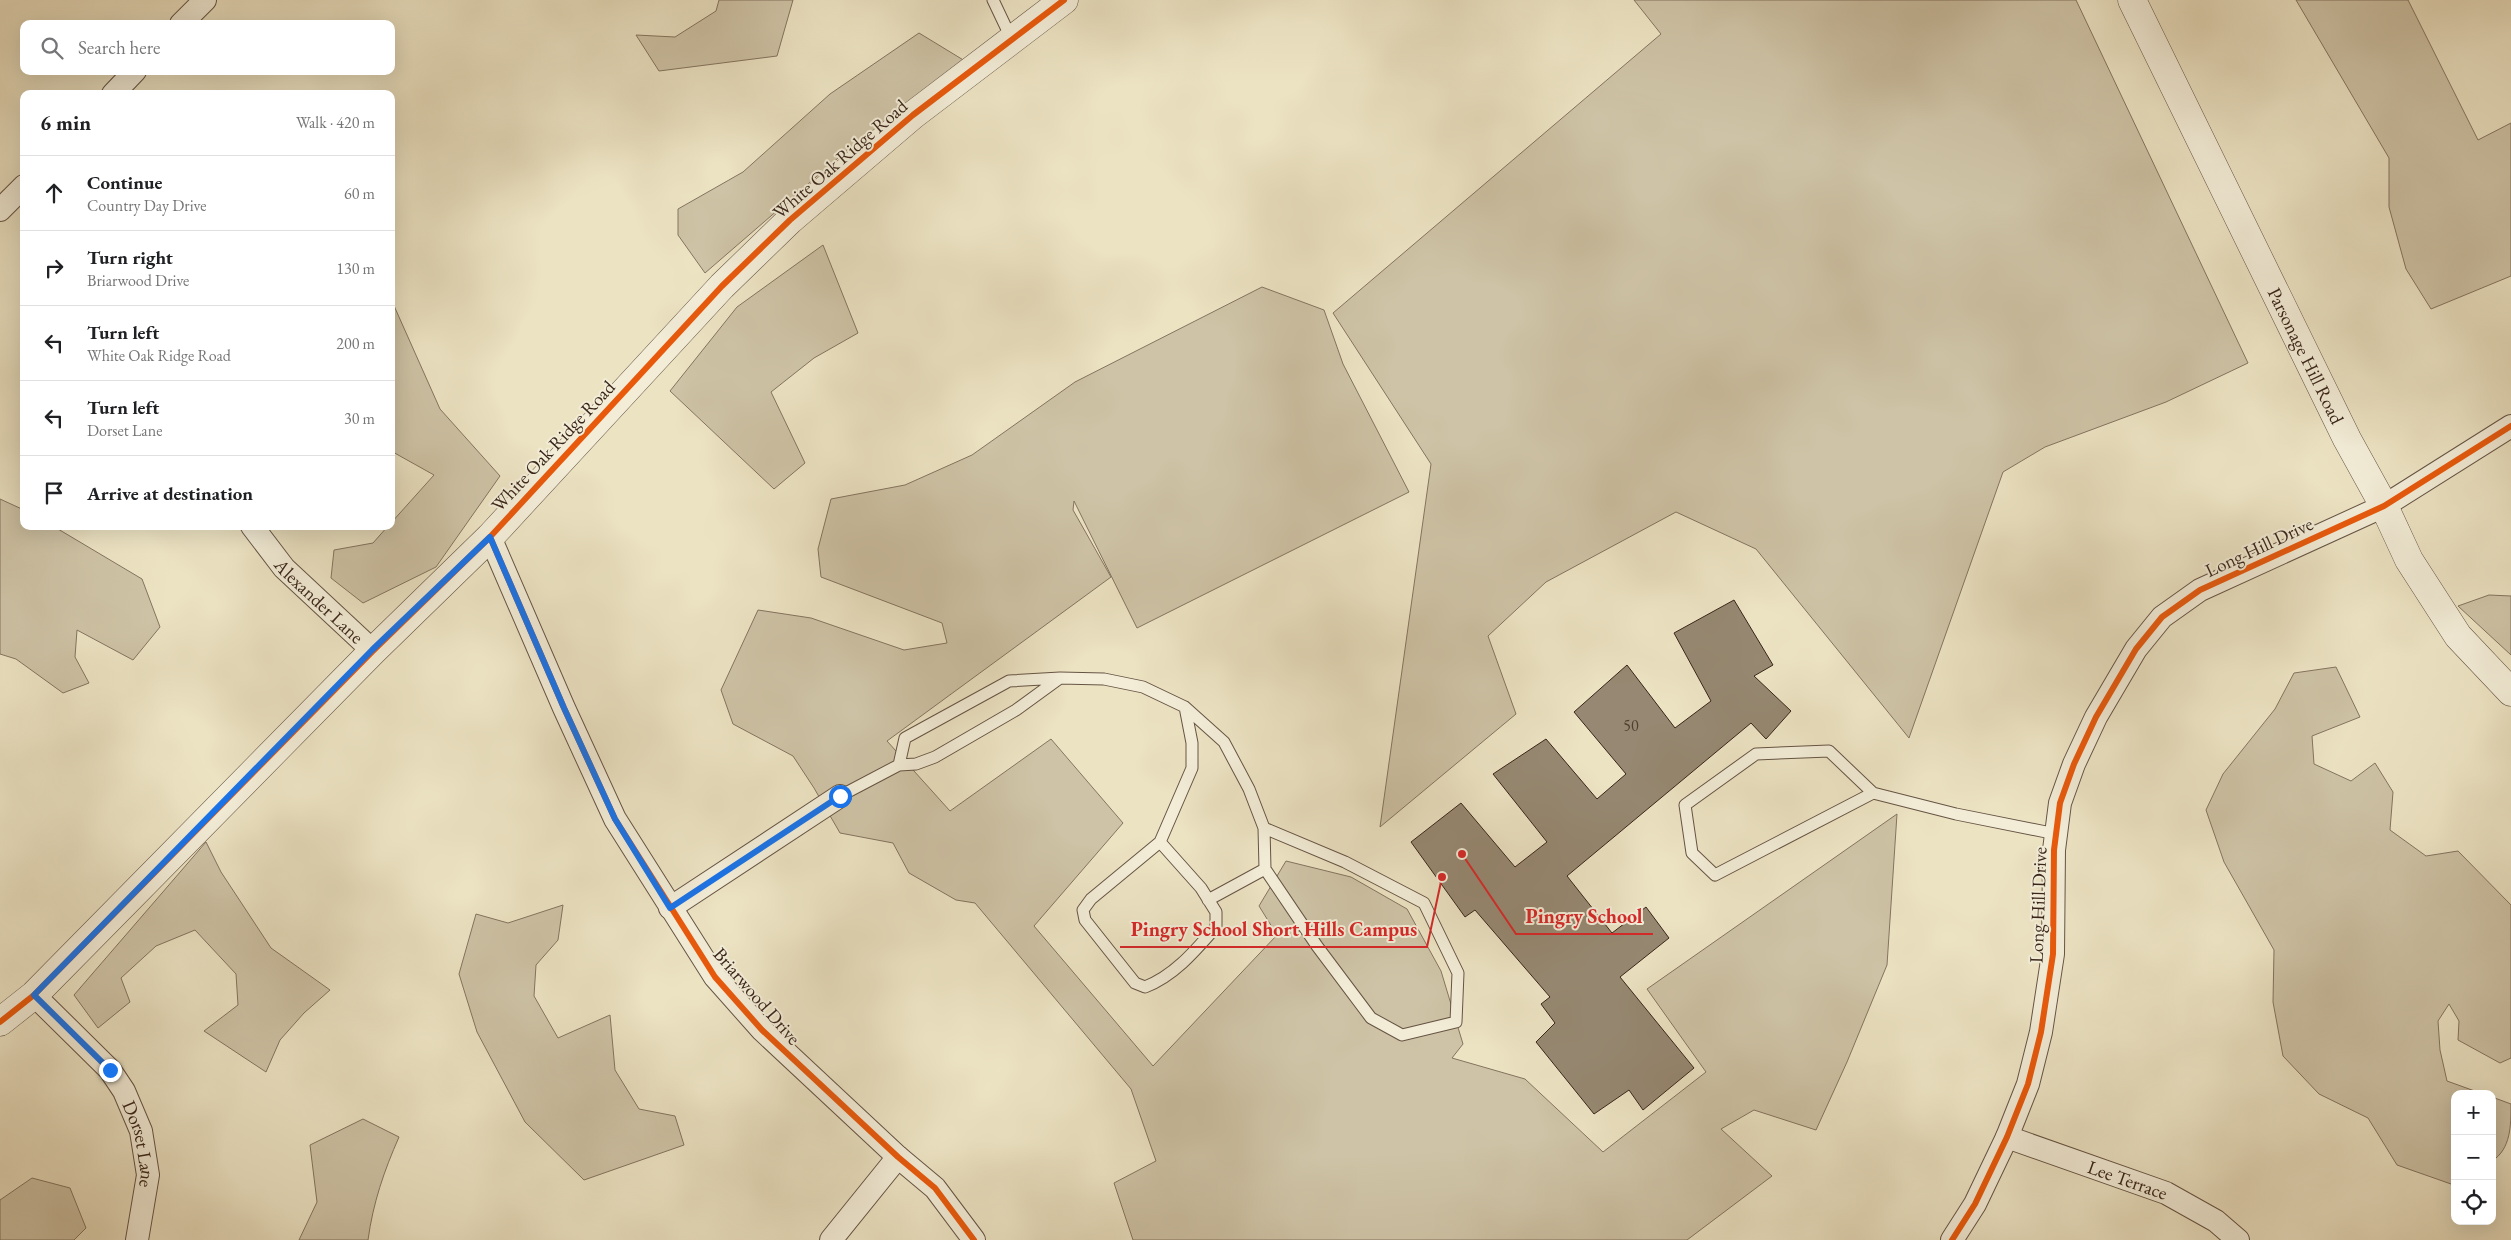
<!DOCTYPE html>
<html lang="en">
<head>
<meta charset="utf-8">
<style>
  :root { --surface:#fff; --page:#f2f2f2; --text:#202124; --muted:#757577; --line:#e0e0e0 }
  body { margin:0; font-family:"EB Garamond",serif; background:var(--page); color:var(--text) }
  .controls { position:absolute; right:15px; bottom:15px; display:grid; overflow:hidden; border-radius:10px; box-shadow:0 5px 20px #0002 }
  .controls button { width:45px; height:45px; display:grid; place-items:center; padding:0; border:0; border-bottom:1px solid var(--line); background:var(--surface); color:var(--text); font:25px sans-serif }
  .stop { position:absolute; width:15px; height:15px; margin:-11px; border:4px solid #1a73e8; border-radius:50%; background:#fff }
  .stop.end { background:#1a73e8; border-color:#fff; box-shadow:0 1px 5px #0008 }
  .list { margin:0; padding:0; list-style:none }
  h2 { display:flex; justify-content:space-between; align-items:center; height:65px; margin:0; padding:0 20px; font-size:21px }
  h2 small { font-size:16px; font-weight:400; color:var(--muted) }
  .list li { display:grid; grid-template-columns:32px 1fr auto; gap:15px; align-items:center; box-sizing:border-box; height:75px; padding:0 20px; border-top:1px solid var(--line) }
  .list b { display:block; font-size:19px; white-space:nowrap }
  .list p { margin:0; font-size:16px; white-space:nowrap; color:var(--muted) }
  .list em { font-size:16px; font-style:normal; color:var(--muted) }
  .icon { flex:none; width:28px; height:28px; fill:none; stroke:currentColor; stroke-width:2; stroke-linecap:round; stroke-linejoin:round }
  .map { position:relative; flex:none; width:2511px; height:1240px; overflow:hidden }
  .search { position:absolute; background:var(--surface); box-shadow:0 5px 20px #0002; left:20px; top:20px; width:375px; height:55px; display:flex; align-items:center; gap:12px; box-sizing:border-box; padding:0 18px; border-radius:10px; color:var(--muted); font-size:19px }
  .panel { position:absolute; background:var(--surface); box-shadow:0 5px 20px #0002; left:20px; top:90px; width:375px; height:440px; border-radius:10px }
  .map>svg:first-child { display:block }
  .green { fill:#cec3a6; stroke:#847460 }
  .building { fill:#968872; stroke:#39251a }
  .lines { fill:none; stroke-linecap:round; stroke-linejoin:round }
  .service-casing { stroke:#665444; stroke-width:13 }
  .minor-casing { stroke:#665444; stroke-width:24 }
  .tertiary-casing { stroke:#665444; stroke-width:29 }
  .service { stroke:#f3edd8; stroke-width:11 }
  .minor { stroke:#f3edd8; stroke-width:22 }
  .tertiary { stroke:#f3edd8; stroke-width:28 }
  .cycleway-casing { stroke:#f3edd8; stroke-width:9 }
  .cycleway { stroke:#e8590c; stroke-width:6 }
  .route { stroke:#1a73e8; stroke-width:6 }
  .labels { text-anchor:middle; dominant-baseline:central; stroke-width:4; stroke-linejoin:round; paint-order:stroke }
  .number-label { font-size:16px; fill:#503e30 }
  .street-label { font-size:19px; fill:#39251a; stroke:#f3edd8 }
  .leader { fill:none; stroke:#d62828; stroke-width:2 }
  .callout-dot { fill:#d62828; stroke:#f3edd8; stroke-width:2 }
  .callout-label { font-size:20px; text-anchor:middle; font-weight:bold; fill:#d62828; stroke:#f3edd8; stroke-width:4; stroke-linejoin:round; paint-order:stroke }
</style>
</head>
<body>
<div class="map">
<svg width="2511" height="1240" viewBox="0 0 2511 1240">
  <rect width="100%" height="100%" fill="#ece3c3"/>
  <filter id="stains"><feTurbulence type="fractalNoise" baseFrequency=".004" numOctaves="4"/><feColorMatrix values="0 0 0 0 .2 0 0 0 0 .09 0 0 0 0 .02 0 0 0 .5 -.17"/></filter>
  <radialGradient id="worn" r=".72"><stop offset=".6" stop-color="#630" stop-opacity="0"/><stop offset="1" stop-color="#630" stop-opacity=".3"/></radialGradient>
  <path class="green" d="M719 0H793L777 56 659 71 636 35 675 37 716 11Z
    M1634 0H2076L2248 363 2166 402 2045 447 2003 472 1909 738 1756 549 1676 512 1546 582 1488 636 1516 714 1380 827 1431 464 1333 313 1661 34Z
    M2296 0H2408L2478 140 2511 123V276L2431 309 2406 269 2389 207V158Z
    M919 33 965 61 845 152 705 273 678 235V209L743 172 830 94Z
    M823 245 858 333 814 358 771 392 805 463 774 489 670 391 737 307Z
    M1262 287 1324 310 1343 364 1409 492 1137 628 1074 501 1073 510 1111 577 887 741 950 811 1051 739 1123 823 1034 926 1153 1066 1277 935 1259 906 1286 861 1351 877 1407 909 1441 971 1463 1044 1452 1058 1525 1079 1603 1152 1706 1072 1647 989 1897 814 1887 965 1847 1062 1816 1130 1754 1110 1721 1129 1772 1176 1687 1240H1133L1114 1183 1156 1161 1131 1089 975 903 956 900 909 873 893 843 840 833 814 788 793 756 733 724 721 690 758 610 811 618 904 650 947 643 942 623 821 577 818 549 831 499 905 485 972 455 1075 382Z
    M391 299 440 409 500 476 436 567 363 603 331 578 334 550 373 543 388 526H391V523L434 475 391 451Z
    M0 499 24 510V526H53L142 579 160 627 133 660 77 630 75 657 89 683 63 693 16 659 0 654Z
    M2489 595 2511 596V655L2458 606Z
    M2336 667 2360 717 2312 736 2314 764 2351 781 2375 763 2393 792 2390 830 2426 856 2458 851 2511 905V1058L2500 1063 2458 1040 2459 1021 2449 1004 2438 1021 2440 1050 2447 1081 2483 1094H2455V1182L2451 1184 2397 1165 2368 1118 2319 1094 2283 1056 2273 1002 2274 950 2224 862 2206 810 2223 774 2275 709 2294 673Z
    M206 842 221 872 271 948 330 990 304 1013 280 1040 266 1072 204 1031 238 1005 236 974 195 930 156 946 121 978 130 1002 98 1028 74 995Z
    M563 905 558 940 536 965 534 996 558 1038 610 1015 615 1070 639 1109 675 1116 684 1145 584 1180 525 1122 477 1032 459 974 476 914 508 923Z
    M2492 1097 2511 1104C2511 1125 2511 1149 2492 1161Z
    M363 1119 399 1137C384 1171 373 1203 368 1240H299L317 1202 310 1145Z
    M32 1178 70 1188 86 1228 74 1240H0V1200Z"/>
  <path class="building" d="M1734 600 1773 665 1754 676 1791 711 1766 739 1751 723 1567 876 1612 933 1646 907 1669 938 1620 977 1694 1068 1643 1110 1629 1090 1594 1114 1536 1042 1555 1023 1541 1004 1550 997 1475 910 1465 917 1411 842 1461 803 1515 867 1547 842 1493 774 1546 739 1597 799 1626 774 1574 712 1627 665 1675 728 1711 701 1674 633Z"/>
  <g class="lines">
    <defs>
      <path id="service" d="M993 0 1012 40
        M1060 678 1104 679 1143 687 1185 707 1224 742 1249 789 1264 828 1265 869 1317 946 1371 1018 1402 1035 1456 1022 1458 973 1424 903 1345 862 1264 828
        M1873 793 1715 875 1692 853 1685 805 1756 754 1829 751 1873 793 1956 814 2056 834
        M840 796 899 765 916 764 935 757 1016 710 1060 678 1009 681 905 738 899 765
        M1160 842 1201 888 1216 912V927C1195 951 1174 976 1145 987L1135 983 1085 920 1083 910 1091 899 1160 842 1192 768V743L1185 707
        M1208 900 1265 869"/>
      <g id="minor">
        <path d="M181 24 205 0"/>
        <path d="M113 94 135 71"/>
        <path d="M0 210 24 186"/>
        <path id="s1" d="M252 526 284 568 373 651"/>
        <path d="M490 537 564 708 615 819 715 977 762 1030 898 1157 935 1188 974 1240"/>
        <path d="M670 908 840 796"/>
        <path id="s2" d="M34 995 110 1070 124 1091 141 1131 148 1175 137 1240"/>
        <path id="s3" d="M2007 1137 2166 1193 2216 1221 2238 1240"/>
        <path d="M831 1240 898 1157"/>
        <path d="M1952 1240 1975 1204 2007 1137 2028 1084 2041 1032 2053 954 2054 850 2060 803 2074 764 2096 717 2136 649 2162 617 2200 590 2384 506 2511 426"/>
      </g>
      <g id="tertiary">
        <path id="s4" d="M2132 0 2347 439 2384 506 2409 560 2458 636 2511 692"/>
        <path d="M0 1022 34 995 373 651 490 537 722 286 790 220 913 115 1064 0"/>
      </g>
    </defs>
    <use href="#service" class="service-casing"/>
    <use href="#minor" class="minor-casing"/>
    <use href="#tertiary" class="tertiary-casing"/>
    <use href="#service" class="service"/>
    <use href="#minor" class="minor"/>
    <use href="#tertiary" class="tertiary"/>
    <defs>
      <path id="cycleway" d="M490 537 564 708 615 819 715 977 762 1030 898 1157 935 1188 974 1240
        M0 1022 34 995 373 651 490 537 722 286 790 220 913 115 1064 0
        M1952 1240 1975 1204 2007 1137 2028 1084 2041 1032 2053 954 2054 850 2060 803 2074 764 2096 717 2136 649 2162 617 2200 590 2384 506 2511 426"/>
    </defs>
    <use href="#cycleway" class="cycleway-casing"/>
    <use href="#cycleway" class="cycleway"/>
  </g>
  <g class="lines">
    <path class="route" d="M110 1070 34 995 372 650 490 537 564 708 615 819 670 908 840 796"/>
  </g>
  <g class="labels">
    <g class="number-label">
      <text x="1631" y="725">50</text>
    </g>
    <g class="street-label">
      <text transform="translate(840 159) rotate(-41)">White Oak Ridge Road</text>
      <text stroke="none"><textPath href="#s4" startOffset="396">Parsonage Hill Road</textPath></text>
      <text transform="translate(553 446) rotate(-47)">White Oak Ridge Road</text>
      <text transform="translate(2259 547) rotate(-25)">Long Hill Drive</text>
      <text stroke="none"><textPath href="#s1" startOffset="101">Alexander Lane</textPath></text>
      <text transform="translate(2038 905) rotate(-88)">Long Hill Drive</text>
      <text transform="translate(757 996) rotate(49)">Briarwood Drive</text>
      <text stroke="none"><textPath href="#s2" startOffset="188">Dorset Lane</textPath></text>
      <text stroke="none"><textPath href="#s3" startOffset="128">Lee Terrace</textPath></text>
    </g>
  </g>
  <path class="leader" d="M1462 854L1516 934H1653M1442 877L1427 947H1120"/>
  <g class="callout-dot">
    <circle cx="1462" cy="854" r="5"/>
    <circle cx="1442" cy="877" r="5"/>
  </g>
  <g class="callout-label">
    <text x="1584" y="923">Pingry School</text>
    <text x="1274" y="936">Pingry School Short Hills Campus</text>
  </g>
  <rect width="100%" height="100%" filter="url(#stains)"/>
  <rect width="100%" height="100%" fill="url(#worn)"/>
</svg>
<div class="controls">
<button>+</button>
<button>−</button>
<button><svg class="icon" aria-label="locate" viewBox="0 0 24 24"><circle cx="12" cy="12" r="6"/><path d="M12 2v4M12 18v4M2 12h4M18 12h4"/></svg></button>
</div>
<div class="stop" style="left:840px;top:796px"></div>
<div class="stop end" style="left:110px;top:1070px"></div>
<div class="search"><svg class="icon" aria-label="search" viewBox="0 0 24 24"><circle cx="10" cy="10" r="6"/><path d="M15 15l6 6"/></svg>Search here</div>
<section class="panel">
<h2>6 min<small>Walk · 420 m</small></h2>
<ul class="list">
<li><svg class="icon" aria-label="ahead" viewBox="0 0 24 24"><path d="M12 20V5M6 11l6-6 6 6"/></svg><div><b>Continue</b><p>Country Day Drive</p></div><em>60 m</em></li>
<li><svg class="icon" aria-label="right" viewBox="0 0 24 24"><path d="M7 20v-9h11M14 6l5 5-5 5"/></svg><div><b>Turn right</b><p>Briarwood Drive</p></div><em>130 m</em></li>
<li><svg class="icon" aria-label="left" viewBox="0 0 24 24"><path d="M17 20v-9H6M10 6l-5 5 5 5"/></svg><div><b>Turn left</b><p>White Oak Ridge Road</p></div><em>200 m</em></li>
<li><svg class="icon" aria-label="left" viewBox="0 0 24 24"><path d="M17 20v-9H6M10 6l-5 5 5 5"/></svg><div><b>Turn left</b><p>Dorset Lane</p></div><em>30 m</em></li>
<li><svg class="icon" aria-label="arrive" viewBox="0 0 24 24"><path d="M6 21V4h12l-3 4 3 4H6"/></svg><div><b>Arrive at destination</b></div></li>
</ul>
</section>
</div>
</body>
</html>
